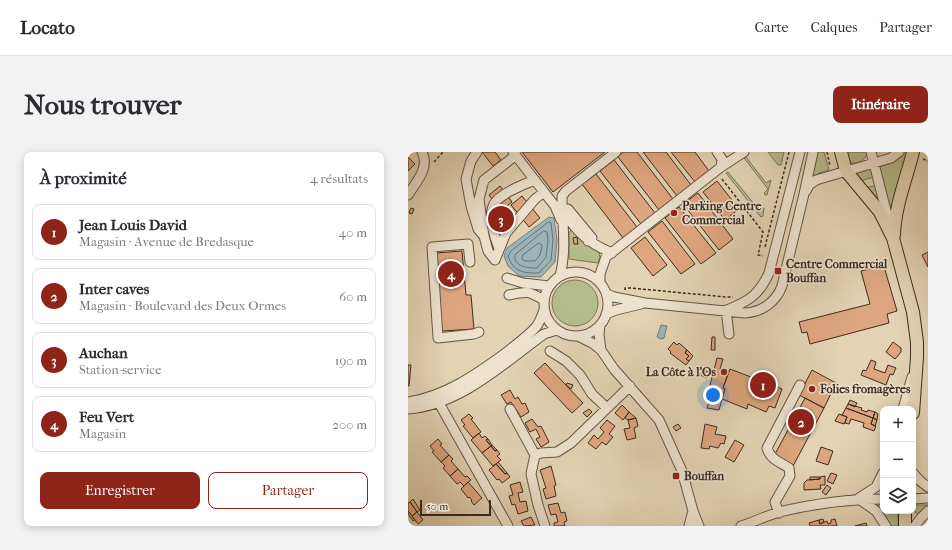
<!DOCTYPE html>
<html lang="fr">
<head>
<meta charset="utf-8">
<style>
  :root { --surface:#fff; --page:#f2f2f3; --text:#2b2b33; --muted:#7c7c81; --line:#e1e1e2; --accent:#8f2418 }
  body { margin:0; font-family:"IM FELL French Canon",serif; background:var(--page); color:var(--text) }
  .controls { position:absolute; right:12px; bottom:12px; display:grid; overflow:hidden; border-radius:8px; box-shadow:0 2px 10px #0003 }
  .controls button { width:36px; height:36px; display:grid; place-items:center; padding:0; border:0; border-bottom:1px solid var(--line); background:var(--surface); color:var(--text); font:20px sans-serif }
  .scale { position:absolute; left:12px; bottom:10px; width:71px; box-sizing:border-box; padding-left:4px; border:2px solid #3b2b21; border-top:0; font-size:11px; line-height:14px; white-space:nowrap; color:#3b2b21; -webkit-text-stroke:3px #ede2ce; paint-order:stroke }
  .you { position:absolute; left:305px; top:243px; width:14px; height:14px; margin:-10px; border:3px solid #fff; border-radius:50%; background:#1a73e8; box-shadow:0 0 0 6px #1a73e833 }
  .badge { display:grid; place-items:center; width:26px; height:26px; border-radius:50%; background:var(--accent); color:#fff; font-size:13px; font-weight:700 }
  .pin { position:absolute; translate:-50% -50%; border:2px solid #fff; box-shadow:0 1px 4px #0006 }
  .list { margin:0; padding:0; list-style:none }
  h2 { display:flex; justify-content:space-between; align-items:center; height:52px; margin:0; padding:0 16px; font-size:17px }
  h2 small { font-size:13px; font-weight:400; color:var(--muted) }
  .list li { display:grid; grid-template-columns:26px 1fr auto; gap:12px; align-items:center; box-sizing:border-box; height:56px; margin:0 8px 8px; padding:0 8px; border:1px solid var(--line); border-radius:8px }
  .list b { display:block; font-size:15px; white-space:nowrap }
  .list p { margin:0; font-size:13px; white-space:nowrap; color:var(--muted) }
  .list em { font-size:13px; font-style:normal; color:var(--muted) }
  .actions { display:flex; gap:8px; padding:12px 16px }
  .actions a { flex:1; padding:9px 0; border:1px solid var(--accent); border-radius:8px; text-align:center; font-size:14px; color:var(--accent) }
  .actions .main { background:var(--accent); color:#fff }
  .icon { flex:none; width:22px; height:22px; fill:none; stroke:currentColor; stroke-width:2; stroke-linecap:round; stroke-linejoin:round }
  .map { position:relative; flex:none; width:520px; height:374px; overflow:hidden; border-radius:8px }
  header { display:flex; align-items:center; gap:24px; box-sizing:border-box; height:56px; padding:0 20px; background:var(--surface); border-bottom:1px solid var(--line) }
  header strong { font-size:19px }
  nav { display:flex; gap:22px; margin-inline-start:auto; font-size:14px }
  .intro { display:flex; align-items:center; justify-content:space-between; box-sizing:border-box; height:96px; padding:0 24px }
  h1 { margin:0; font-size:28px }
  .button { padding:10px 18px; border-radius:8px; background:var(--accent); color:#fff; font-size:14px; font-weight:700 }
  main { display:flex; gap:24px; padding:0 24px }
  aside { flex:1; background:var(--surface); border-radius:8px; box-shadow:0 2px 10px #0003 }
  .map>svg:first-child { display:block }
  .green { fill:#b5bc8c; stroke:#787456 }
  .water { fill:#9bb4b8; stroke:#757d7c }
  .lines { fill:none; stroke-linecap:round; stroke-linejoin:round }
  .shore { stroke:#6b706c; stroke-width:1 }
  .building { fill:#dea680; stroke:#3b2b21 }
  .minor-casing { stroke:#655546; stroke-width:11 }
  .major-casing { stroke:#3b2b21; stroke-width:14 }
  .path { stroke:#3b2b21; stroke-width:1.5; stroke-dasharray:3 2; stroke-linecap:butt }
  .minor { stroke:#ede2ce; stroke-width:9 }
  .major { stroke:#e3d3b3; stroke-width:12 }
  .poi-dot { fill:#8f2418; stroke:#ede2ce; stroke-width:1.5 }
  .labels { text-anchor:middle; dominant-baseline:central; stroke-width:3; stroke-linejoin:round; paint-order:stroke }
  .poi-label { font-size:12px; font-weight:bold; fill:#3b2b21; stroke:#ede2ce; text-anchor:start }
</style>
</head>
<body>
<header>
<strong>Locato</strong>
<nav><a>Carte</a><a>Calques</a><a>Partager</a></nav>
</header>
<div class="intro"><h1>Nous trouver</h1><a class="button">Itinéraire</a></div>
<main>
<aside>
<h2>À proximité<small>4 résultats</small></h2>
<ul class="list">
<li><span class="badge">1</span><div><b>Jean Louis David</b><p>Magasin · Avenue de Bredasque</p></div><em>40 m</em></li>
<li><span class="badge">2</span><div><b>Inter caves</b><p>Magasin · Boulevard des Deux Ormes</p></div><em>60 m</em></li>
<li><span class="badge">3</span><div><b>Auchan</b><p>Station-service</p></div><em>190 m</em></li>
<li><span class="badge">4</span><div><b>Feu Vert</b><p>Magasin</p></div><em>200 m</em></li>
</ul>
<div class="actions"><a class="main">Enregistrer</a><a>Partager</a></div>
</aside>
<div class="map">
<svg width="520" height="374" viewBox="0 0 520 374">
  <rect width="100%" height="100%" fill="#e3d3b3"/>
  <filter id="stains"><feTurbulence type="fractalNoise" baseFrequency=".005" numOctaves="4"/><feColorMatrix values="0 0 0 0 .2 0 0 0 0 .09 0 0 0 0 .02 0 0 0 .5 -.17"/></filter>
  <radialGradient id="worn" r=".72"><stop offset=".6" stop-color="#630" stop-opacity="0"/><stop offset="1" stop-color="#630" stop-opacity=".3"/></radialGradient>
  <path class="green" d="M360 0H376L373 13H370Z
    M409 0H416L421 18 411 21 404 26Z
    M438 0H459C458 8 451 12 442 11Z
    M496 0H503L482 62 470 15 481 12Z
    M338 5 358 31 363 28 359 43H357L356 41 360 37 336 6Z
    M464 16 467 25 451 29 445 21Z
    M320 20 351 58 356 56 355 64 353 65 318 21Z
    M469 33 476 61 457 36Z
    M164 76 191 99 192 105 190 111 161 107V81Z
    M144 151a23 23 0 1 1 46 0a23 23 0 1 1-46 0Z
    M468 353H475V359H490V374H481L474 360Z
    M505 353H520V355L511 363 505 358Z"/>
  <path class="water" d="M141 65 146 66 149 88 147 110 133 125 111 124 100 114 96 104 99 96Z
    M253 173 259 174 256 186 253 187 249 185Z"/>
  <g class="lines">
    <path class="shore" d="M141 70 143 71 145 88 143 108 131 121C116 121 106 121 100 104L103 99Z
      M136 79 139 80 140 88 138 105 129 116C120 116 105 115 107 103Z
      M131 91 134 93 132 103 127 109H117L114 107V104Z"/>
  </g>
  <path class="building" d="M74 0H87L93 8 85 14Z
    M114 0H197L145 40Z
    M215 0H229L265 47 251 58 210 5Z
    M235 0H258L283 33 269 44Z
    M263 0H287L301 19 287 30Z
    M0 5 7 12 0 19Z
    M206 8 247 61 233 72 192 19Z
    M188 22 229 75 215 86 174 32Z
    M309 29 331 57 317 68 295 40Z
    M92 34 104 50 93 59 81 43Z
    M290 41 325 87 311 98 275 52Z
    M114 44 132 66 121 75 103 53Z
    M271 55 308 101 293 112 257 66Z
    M3 56 6 57 4 62 1 61Z
    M254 69 287 112 273 122 240 80Z
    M169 85 170 92H166L165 86Z
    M237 85 259 113 245 124 223 96Z
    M54 99 58 143H63L66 177 34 179 28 101Z
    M520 100V115L514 103Z
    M475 111 489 159 479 162 481 171 402 192 399 180 394 181 391 170 462 152 453 119 465 116V113Z
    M304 185H307V198H303Z
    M266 190 269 193 271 191 279 198 277 201 281 204 278 207 281 209 278 213 262 201 263 200 260 197Z
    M485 190 493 196V200L487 207 478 200Z
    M279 198 285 204 281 209 278 207 281 204 277 201Z
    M309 206 315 207 312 217 321 219 315 236 317 237 311 258 299 256 306 234 302 233Z
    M463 208 468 210 466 217 477 221 480 213 488 216 485 223 482 222 478 233 453 223 455 218 458 219Z
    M137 211 175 251 164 261 126 221Z
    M0 213H3L1 234H0Z
    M292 217 301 220 299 226 290 222Z
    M322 217 374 237 367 256 361 254 358 260 340 252 339 257 314 247 317 237 315 236Z
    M404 218 428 231 416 256 391 243Z
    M159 231 165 233 163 237 158 233Z
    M102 238 107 247 110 245 114 252 117 251 121 260 113 265 103 250 99 252 93 243Z
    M397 246 416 256 385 314 366 304Z
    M442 248 449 251 447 255 440 252Z
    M440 252 454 256 453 258 459 260 460 258 467 260 465 266 438 256Z
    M214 253 221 260 215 268 207 261Z
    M438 256 465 266 463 272 468 274 466 279 455 275 456 271 443 267 441 272 437 271 439 265 434 263Z
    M181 257 184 260 179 265 175 261Z
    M221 260 228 266 220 268 217 266Z
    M467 260 470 262 469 268 465 266Z
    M61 262 65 266 63 267 73 280 65 286 55 274 57 273 53 268Z
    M431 262 439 265 436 272 427 269Z
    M228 266 230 274 226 276 228 286 219 288 216 277 222 276 220 268Z
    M465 266 469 268 467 274 463 272Z
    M124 267 130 275 133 274 141 290 133 295 128 287 132 285 128 277 122 280 117 271Z
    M199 268 207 274 201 282 205 285 198 293 194 290 188 297 180 291 186 283 190 287 196 280 192 276Z
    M270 272 273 276 268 279 265 275Z
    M297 272 309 275 307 282 318 284 316 292 313 291 310 296 302 294 301 297 293 296Z
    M71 281 74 286 77 284 80 287 78 288 83 294 74 301 63 288Z
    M30 287 34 292 32 293 41 303 33 310 24 300 26 299 22 294Z
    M80 287 84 293 83 294 78 288Z
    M327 288 336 293 326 310 317 305Z
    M84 293 89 298 87 299 83 294Z
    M83 294 87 299 89 298 92 302 89 304 93 308 85 314 74 301Z
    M413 295 425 299 420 313 408 309Z
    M41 303 45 307 43 309 50 317 42 324 35 316 37 314 33 310Z
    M90 310 99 321 97 322 88 312Z
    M88 312 97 322 99 321 102 325 94 331 91 327 89 328 81 318Z
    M143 314 148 333 146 334 148 344 138 347 135 337 138 336 132 318Z
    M50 317 57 325 59 324 63 328 56 334 52 330 49 332 42 324Z
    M423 321 429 323 425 332 419 329Z
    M417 324V333H412L413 337 396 338V331L399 328 412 327V325Z
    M402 325H412V327L402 328Z
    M60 330 74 346 66 353 63 349 64 348 61 345 60 346 53 337Z
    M112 330 115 340 110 341 112 350 118 349 120 359 110 362 107 352 104 353 101 344 105 343 102 333Z
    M419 333 423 336 418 343 414 340Z
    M5 347 12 358 9 360 2 350Z
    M2 350 9 360 4 364 0 359V351Z
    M150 351 153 361 157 360 159 369 156 370 157 374H146V371L150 370 148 362 143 363 140 353Z
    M0 359 7 368 5 369 0 362Z
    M9 360 15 368 10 372 4 364Z
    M123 365 127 373 116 374 113 369Z
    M415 367 416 370 412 372 411 368Z
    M427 367 429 374H402L401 371 411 368 412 372 419 369 420 372 423 371V368Z
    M458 371 459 374H447Z"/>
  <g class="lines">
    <defs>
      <path id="minor" d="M69 0 63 9 58 27 63 54 70 77 74 82
        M105 0 136 40
        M309 0 314 7 313 15
        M463 0 481 70
        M398 39 401 33 408 28 483 6 491 0
        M0 43C8 30 22 16 14 0
        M180 89 184 86 160 57 155 59C169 80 180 91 204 101
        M91 97C87 85 80 67 85 54 89 43 116 32 127 28
        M87 108 80 99 76 84 71 47 76 28 108 3
        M87 108 98 81 127 47 136 40 147 54 153 68
        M62 110 60 92 24 95 30 186 66 182 71 180
        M136 152a32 32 0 1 1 64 0a32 32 0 1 1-64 0Z
        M152 124C159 98 154 70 154 44L158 39 208 0
        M99 126 115 131 141 134
        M192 130V122L198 105 313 15 336 0
        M199 142 206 145 237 151 337 161C354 160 368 150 374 134L396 42 405 0
        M101 143C120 139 120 139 136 148
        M318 158 321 182
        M319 158C341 149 351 143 361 121L392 0
        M198 162 208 158 233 152
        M192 173 191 182 193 198
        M170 184 184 191 193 198 206 217 251 268 274 319 285 359 291 374
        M142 199 158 209 172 223 184 242 199 256
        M0 250C37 244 66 224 95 203 106 194 119 185 128 175 132 170 134 164 136 158
        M31 251 100 374
        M0 257C52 253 95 212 136 182L149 178
        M102 257 127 303
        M495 257 504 225
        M505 321 512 329 520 335
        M451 346 468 335 475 321
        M451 347 468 359 478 374
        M505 347 520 346
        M371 361 367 350 382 324 381 316C372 310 362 307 359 296L392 233
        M137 374 130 353 123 322 127 303 133 301 149 300 163 291 222 234
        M281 374 285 359
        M333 374C346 370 358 364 371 360 405 352 440 347 475 347
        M507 374 513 366 520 359"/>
      <path id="major" d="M433 0 438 19 472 60 485 86 505 160 509 190V205L505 261
        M486 83C487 54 498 28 505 0
        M497 374V359"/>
    </defs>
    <use href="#minor" class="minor-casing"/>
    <use href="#major" class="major-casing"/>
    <path class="path" d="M419 0 422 14
      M515 7 520 9
      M26 10 35 0
      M314 27 355 80 350 103 355 104
      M357 95 381 0
      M217 138V136H223L318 145H325
      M0 372 1 374"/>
    <use href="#minor" class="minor"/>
    <use href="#major" class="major"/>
  </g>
  <g class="poi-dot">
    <circle cx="266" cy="61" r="4"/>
    <rect x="366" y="115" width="8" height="8" rx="2"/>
    <circle cx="316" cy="220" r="4"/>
    <circle cx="404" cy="237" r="4"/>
    <rect x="264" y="320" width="8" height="8" rx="2"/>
  </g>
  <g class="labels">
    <g class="poi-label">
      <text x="274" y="54">Parking Centre<tspan x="274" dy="14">Commercial</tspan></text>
      <text x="378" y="112">Centre Commercial<tspan x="378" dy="14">Bouffan</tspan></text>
      <text x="308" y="220" text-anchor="end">La Côte à l'Os</text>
      <text x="412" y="237">Folies fromagères</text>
      <text x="276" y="324">Bouffan</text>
    </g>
  </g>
  <rect width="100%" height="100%" filter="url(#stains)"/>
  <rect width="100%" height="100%" fill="url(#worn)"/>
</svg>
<div class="controls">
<button>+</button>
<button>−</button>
<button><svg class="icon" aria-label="layers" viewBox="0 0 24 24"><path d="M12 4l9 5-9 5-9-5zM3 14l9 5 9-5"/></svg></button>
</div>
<div class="scale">50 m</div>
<div class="you"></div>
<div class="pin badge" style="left:355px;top:233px">1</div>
<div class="pin badge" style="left:393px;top:270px">2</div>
<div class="pin badge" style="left:93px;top:67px">3</div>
<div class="pin badge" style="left:43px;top:122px">4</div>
</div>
</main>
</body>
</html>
